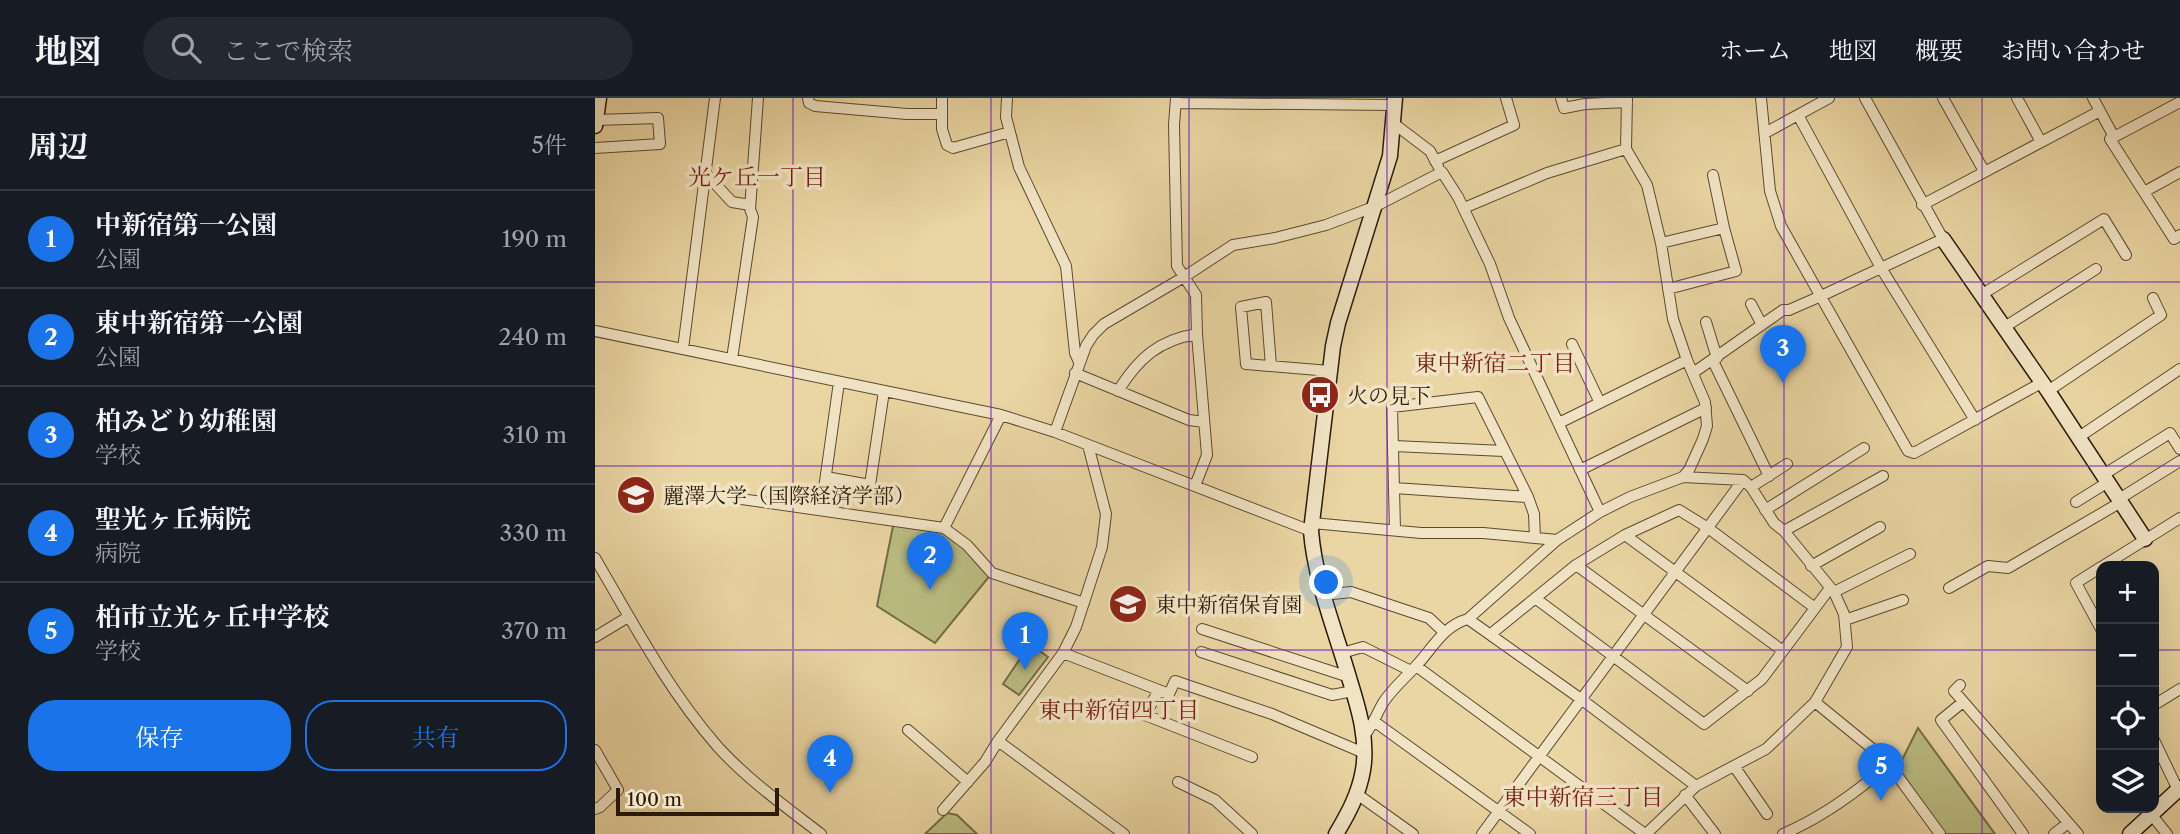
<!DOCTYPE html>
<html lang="ja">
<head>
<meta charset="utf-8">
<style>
  :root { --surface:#171b24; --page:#242831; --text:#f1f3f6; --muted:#9ea1a6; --line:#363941; --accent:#1a73e8 }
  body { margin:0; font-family:"Libre Caslon Text","Noto Serif JP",serif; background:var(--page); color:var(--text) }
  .controls { position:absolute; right:21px; bottom:21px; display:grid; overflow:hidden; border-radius:14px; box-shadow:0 7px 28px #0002 }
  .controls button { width:63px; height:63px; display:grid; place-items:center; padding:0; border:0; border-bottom:2px solid var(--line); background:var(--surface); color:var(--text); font:35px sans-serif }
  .scale { position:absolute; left:21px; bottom:18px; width:163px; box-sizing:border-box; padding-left:7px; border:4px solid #2c1a0a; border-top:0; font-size:19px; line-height:24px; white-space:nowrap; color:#2c1a0a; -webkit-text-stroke:5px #f1e4c4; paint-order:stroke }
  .you { position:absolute; left:732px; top:485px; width:24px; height:24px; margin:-18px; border:5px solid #fff; border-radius:50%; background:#1a73e8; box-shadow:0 0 0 10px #1a73e833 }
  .badge { display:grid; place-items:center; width:46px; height:46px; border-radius:50%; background:var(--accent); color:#fff; font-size:23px; font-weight:700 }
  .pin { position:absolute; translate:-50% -58px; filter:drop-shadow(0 2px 4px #0008) }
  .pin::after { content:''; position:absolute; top:37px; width:24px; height:21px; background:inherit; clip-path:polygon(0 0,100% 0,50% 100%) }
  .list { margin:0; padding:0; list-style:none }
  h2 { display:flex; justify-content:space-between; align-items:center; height:91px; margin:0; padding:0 28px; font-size:30px }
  h2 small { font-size:23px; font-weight:400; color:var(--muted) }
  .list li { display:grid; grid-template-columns:46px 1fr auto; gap:21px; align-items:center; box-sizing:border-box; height:98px; padding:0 28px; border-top:2px solid var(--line) }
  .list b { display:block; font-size:26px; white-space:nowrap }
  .list p { margin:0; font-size:23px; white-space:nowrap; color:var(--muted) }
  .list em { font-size:23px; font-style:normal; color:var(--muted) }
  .actions { display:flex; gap:14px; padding:21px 28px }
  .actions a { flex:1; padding:16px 0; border:2px solid var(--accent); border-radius:28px; text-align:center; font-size:24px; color:var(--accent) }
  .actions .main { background:var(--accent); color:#fff }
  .icon { flex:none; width:38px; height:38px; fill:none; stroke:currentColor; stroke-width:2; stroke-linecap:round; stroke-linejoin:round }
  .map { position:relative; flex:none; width:1585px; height:736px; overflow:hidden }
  header { display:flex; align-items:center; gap:42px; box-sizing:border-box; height:98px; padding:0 35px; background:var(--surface); border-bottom:2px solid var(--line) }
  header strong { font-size:33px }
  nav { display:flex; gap:38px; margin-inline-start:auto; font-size:24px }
  .search { width:490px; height:63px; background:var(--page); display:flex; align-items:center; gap:18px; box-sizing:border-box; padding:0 24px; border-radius:38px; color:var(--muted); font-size:26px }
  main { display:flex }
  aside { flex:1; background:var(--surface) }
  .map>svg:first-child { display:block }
  .green { fill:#bbbd83; stroke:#746c46; stroke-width:2 }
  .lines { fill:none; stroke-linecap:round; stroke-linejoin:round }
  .street-casing { stroke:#5c4930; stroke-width:12 }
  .secondary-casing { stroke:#2c1a0a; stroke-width:17 }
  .street { stroke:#f1e4c4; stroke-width:10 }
  .secondary { stroke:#f1e4c4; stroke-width:14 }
  .grid { fill:none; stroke:#7b2cbf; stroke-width:2; stroke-opacity:0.55 }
  .labels { text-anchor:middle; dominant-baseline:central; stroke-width:7; stroke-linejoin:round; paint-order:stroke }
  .poi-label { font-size:21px; fill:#2c1a0a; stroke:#f1e4c4; text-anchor:start }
  .neighbourhood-label { font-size:23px; fill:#7a1f14; stroke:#f1e4c4 }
</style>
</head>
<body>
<header>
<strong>地図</strong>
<div class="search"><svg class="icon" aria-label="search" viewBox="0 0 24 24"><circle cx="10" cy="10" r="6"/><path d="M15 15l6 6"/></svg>ここで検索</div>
<nav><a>ホーム</a><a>地図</a><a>概要</a><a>お問い合わせ</a></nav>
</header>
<main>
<aside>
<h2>周辺<small>5件</small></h2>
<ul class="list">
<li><span class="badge">1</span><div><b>中新宿第一公園</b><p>公園</p></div><em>190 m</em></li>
<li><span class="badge">2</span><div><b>東中新宿第一公園</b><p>公園</p></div><em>240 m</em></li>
<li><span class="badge">3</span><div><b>柏みどり幼稚園</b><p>学校</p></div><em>310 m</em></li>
<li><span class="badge">4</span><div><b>聖光ヶ丘病院</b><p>病院</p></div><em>330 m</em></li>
<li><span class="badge">5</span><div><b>柏市立光ヶ丘中学校</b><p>学校</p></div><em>370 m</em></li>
</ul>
<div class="actions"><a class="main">保存</a><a>共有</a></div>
</aside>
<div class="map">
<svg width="1585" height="736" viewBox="0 0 1585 736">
  <rect width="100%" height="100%" fill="#ead6a4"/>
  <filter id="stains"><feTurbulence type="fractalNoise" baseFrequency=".00286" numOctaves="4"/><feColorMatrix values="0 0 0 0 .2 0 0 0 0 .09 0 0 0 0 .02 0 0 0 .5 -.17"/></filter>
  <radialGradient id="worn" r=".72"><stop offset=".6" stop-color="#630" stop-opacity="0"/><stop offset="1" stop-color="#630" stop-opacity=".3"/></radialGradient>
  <path class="green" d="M299 423 349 430 397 475 340 545 282 508Z
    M435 546 453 559 424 597 408 586Z
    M1323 630 1400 736H1350L1303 670Z
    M352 715 362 717 382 736H330Z"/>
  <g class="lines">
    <defs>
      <path id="street" d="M213 0 214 5 220 8 312 16H347
        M347 0V31L352 47 358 50 415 34
        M412 0 411 19 424 69 471 168 480 255 484 264
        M581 0 579 27 582 168 601 197 602 236 612 357 600 388
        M966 0 969 10 990 6 1032 4
        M1032 0 1031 51 1052 87 1066 145 1078 221 1092 262 1110 304 1112 328 1108 341 1094 372 1088 379
        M1166 0 1175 93 1186 128 1313 353 1319 355 1446 285
        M1348 0 1389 73
        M1422 0 1446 44
        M1498 0 1519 39
        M1585 4 1515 41 1579 141 1585 137
        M581 5 799 7
        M1203 17 1286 170 1380 322
        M798 25 835 53 843 68
        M1170 35 1234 0
        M0 50 65 46 63 20 1 22
        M840 63 919 27 911 0
        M111 76 137 104 155 107
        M1549 94 1585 74
        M1327 107 1505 13
        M869 110 952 75 1031 51
        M1066 145 1129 130
        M1073 191 1141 173 1129 130 1118 77
        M1386 197 1509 121 1531 157
        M1156 206 1167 227
        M1111 224 1122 260
        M1408 230 1501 171
        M0 233 406 317 460 334 716 433
        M977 246 1005 305
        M88 251 120 0
        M137 261 158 119 155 111 163 0
        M1118 263 1174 378
        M676 268 671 204 646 209 651 266 735 273
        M480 275 594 322 609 324
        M1098 275 1188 212H1194L1226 198 1348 141 1270 0
        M523 293C543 261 563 242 602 236
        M1453 293 1566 217 1558 200
        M964 325 1092 262
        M460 334 491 248 498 237 509 226 589 179 638 147 680 140 731 127 781 108 847 74 863 99 895 166 914 220 1005 414
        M1484 339 1585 271
        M493 347 511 416 507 449 481 529 468 555 403 643 529 736
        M799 348 909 353
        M985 372 1111 310
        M1508 377 1575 335 1585 351
        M231 379 275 387 289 293
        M1156 389 1192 366
        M799 390 933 399
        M97 394 349 430 372 447 397 475 489 505
        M1524 401 1585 363
        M1481 404 1513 384
        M226 412 244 284
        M1170 412 1269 350
        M717 425 826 435H888L962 442
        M349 430 406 317
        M800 432 797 309 883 299 933 399 939 416 940 440
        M1189 433 1288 378
        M1030 437 1188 553
        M0 460C38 525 73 592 123 649 153 682 191 709 226 736
        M981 467 1153 593
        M1216 468 1285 429
        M1508 468 1585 420
        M1506 469 1481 485 1506 531
        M1354 490 1393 468 1413 470 1526 404
        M1239 494 1315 456
        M729 497 756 494 834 520 849 534
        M940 500 1109 626 1167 581 1235 490
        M873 521 986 601 1101 688
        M1250 522 1308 502
        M607 531 754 579
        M896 536 981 467 1030 437 1084 412 1113 430 1220 510
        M0 539 33 519
        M606 554 737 597 758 593
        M468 555 574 596 580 583 677 616 769 655
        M747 555 768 549 816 573
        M821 568 1050 736
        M1365 587 1359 593 1483 736
        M564 592 550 617 657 659
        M1220 604 1291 662 1345 736
        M1368 604 1346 622 1428 736
        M1559 607 1585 591
        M780 624 935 736
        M313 632 373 684
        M769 638C778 627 781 617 788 605 797 591 810 580 821 568 838 550 848 528 873 521L962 442 1005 414 1035 399 1088 379 1148 382 1156 389 1179 425 1189 433 1239 494 1249 516 1252 549 1220 604 1171 651 1101 688 1051 736
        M1559 642 1583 692
        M0 652 23 692 5 709 0 711
        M1139 668 1172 716
        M583 684 620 702 657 736
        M762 696 818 736
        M1090 697 1120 736
        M348 712 390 664 403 643
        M1556 716 1572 736
        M887 736 1148 382
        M1188 736C1228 719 1262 694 1294 666
        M1459 736 1473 725"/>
      <path id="secondary" d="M0 28 4 0
        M1348 141 1453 293 1550 441
        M741 736C753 716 764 696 768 672 773 642 764 612 755 583 741 534 720 484 716 433L738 248 743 225 795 58 800 0
        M1535 736 1585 690"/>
    </defs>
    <use href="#street" class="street-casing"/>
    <use href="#secondary" class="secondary-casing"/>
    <use href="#street" class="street"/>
    <use href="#secondary" class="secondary"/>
  </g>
  <path class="grid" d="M198 0V736M396 0V736M594 0V736M792 0V736M991 0V736M1189 0V736M1387 0V736M0 184H1585M0 368H1585M0 552H1506M1559 552H1585"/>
  <defs>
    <symbol id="bus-disc" viewBox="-11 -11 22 22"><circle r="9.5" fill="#8f2418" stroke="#f1e4c4"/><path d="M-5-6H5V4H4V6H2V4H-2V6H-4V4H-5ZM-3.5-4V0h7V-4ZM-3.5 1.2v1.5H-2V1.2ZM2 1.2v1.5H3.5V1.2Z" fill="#fff"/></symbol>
    <symbol id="university-disc" viewBox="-11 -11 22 22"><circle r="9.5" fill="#8f2418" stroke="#f1e4c4"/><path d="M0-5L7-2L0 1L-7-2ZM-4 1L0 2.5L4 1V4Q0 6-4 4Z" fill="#fff"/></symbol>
    <symbol id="school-disc" viewBox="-11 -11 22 22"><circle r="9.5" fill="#8f2418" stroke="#f1e4c4"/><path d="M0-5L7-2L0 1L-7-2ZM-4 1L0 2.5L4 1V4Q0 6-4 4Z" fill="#fff"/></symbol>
  </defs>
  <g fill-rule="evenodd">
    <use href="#bus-disc" x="703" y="275" width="44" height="44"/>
    <use href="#university-disc" x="19" y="375" width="44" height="44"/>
    <use href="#school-disc" x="511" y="484" width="44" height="44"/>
  </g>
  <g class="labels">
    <g class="poi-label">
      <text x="752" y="297">火の見下</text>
      <text x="68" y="397">麗澤大学（国際経済学部）</text>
      <text x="560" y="506">東中新宿保育園</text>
    </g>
    <g class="neighbourhood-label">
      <text x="162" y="79">光ケ丘一丁目</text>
      <text x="900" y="265">東中新宿二丁目</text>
      <text x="524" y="612">東中新宿四丁目</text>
      <text x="988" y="699">東中新宿三丁目</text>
    </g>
  </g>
  <rect width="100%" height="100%" filter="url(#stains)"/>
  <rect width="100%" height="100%" fill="url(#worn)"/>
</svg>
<div class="controls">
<button>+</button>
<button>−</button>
<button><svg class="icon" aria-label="locate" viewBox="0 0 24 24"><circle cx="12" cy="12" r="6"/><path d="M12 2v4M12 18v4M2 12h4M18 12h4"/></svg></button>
<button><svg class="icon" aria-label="layers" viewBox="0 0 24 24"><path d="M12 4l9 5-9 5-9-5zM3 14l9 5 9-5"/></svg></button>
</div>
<div class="scale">100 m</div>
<div class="you"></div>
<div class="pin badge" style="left:430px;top:572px">1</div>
<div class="pin badge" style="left:335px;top:492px">2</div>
<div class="pin badge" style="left:1188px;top:285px">3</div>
<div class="pin badge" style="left:235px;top:695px">4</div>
<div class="pin badge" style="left:1286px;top:703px">5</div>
</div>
</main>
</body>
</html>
